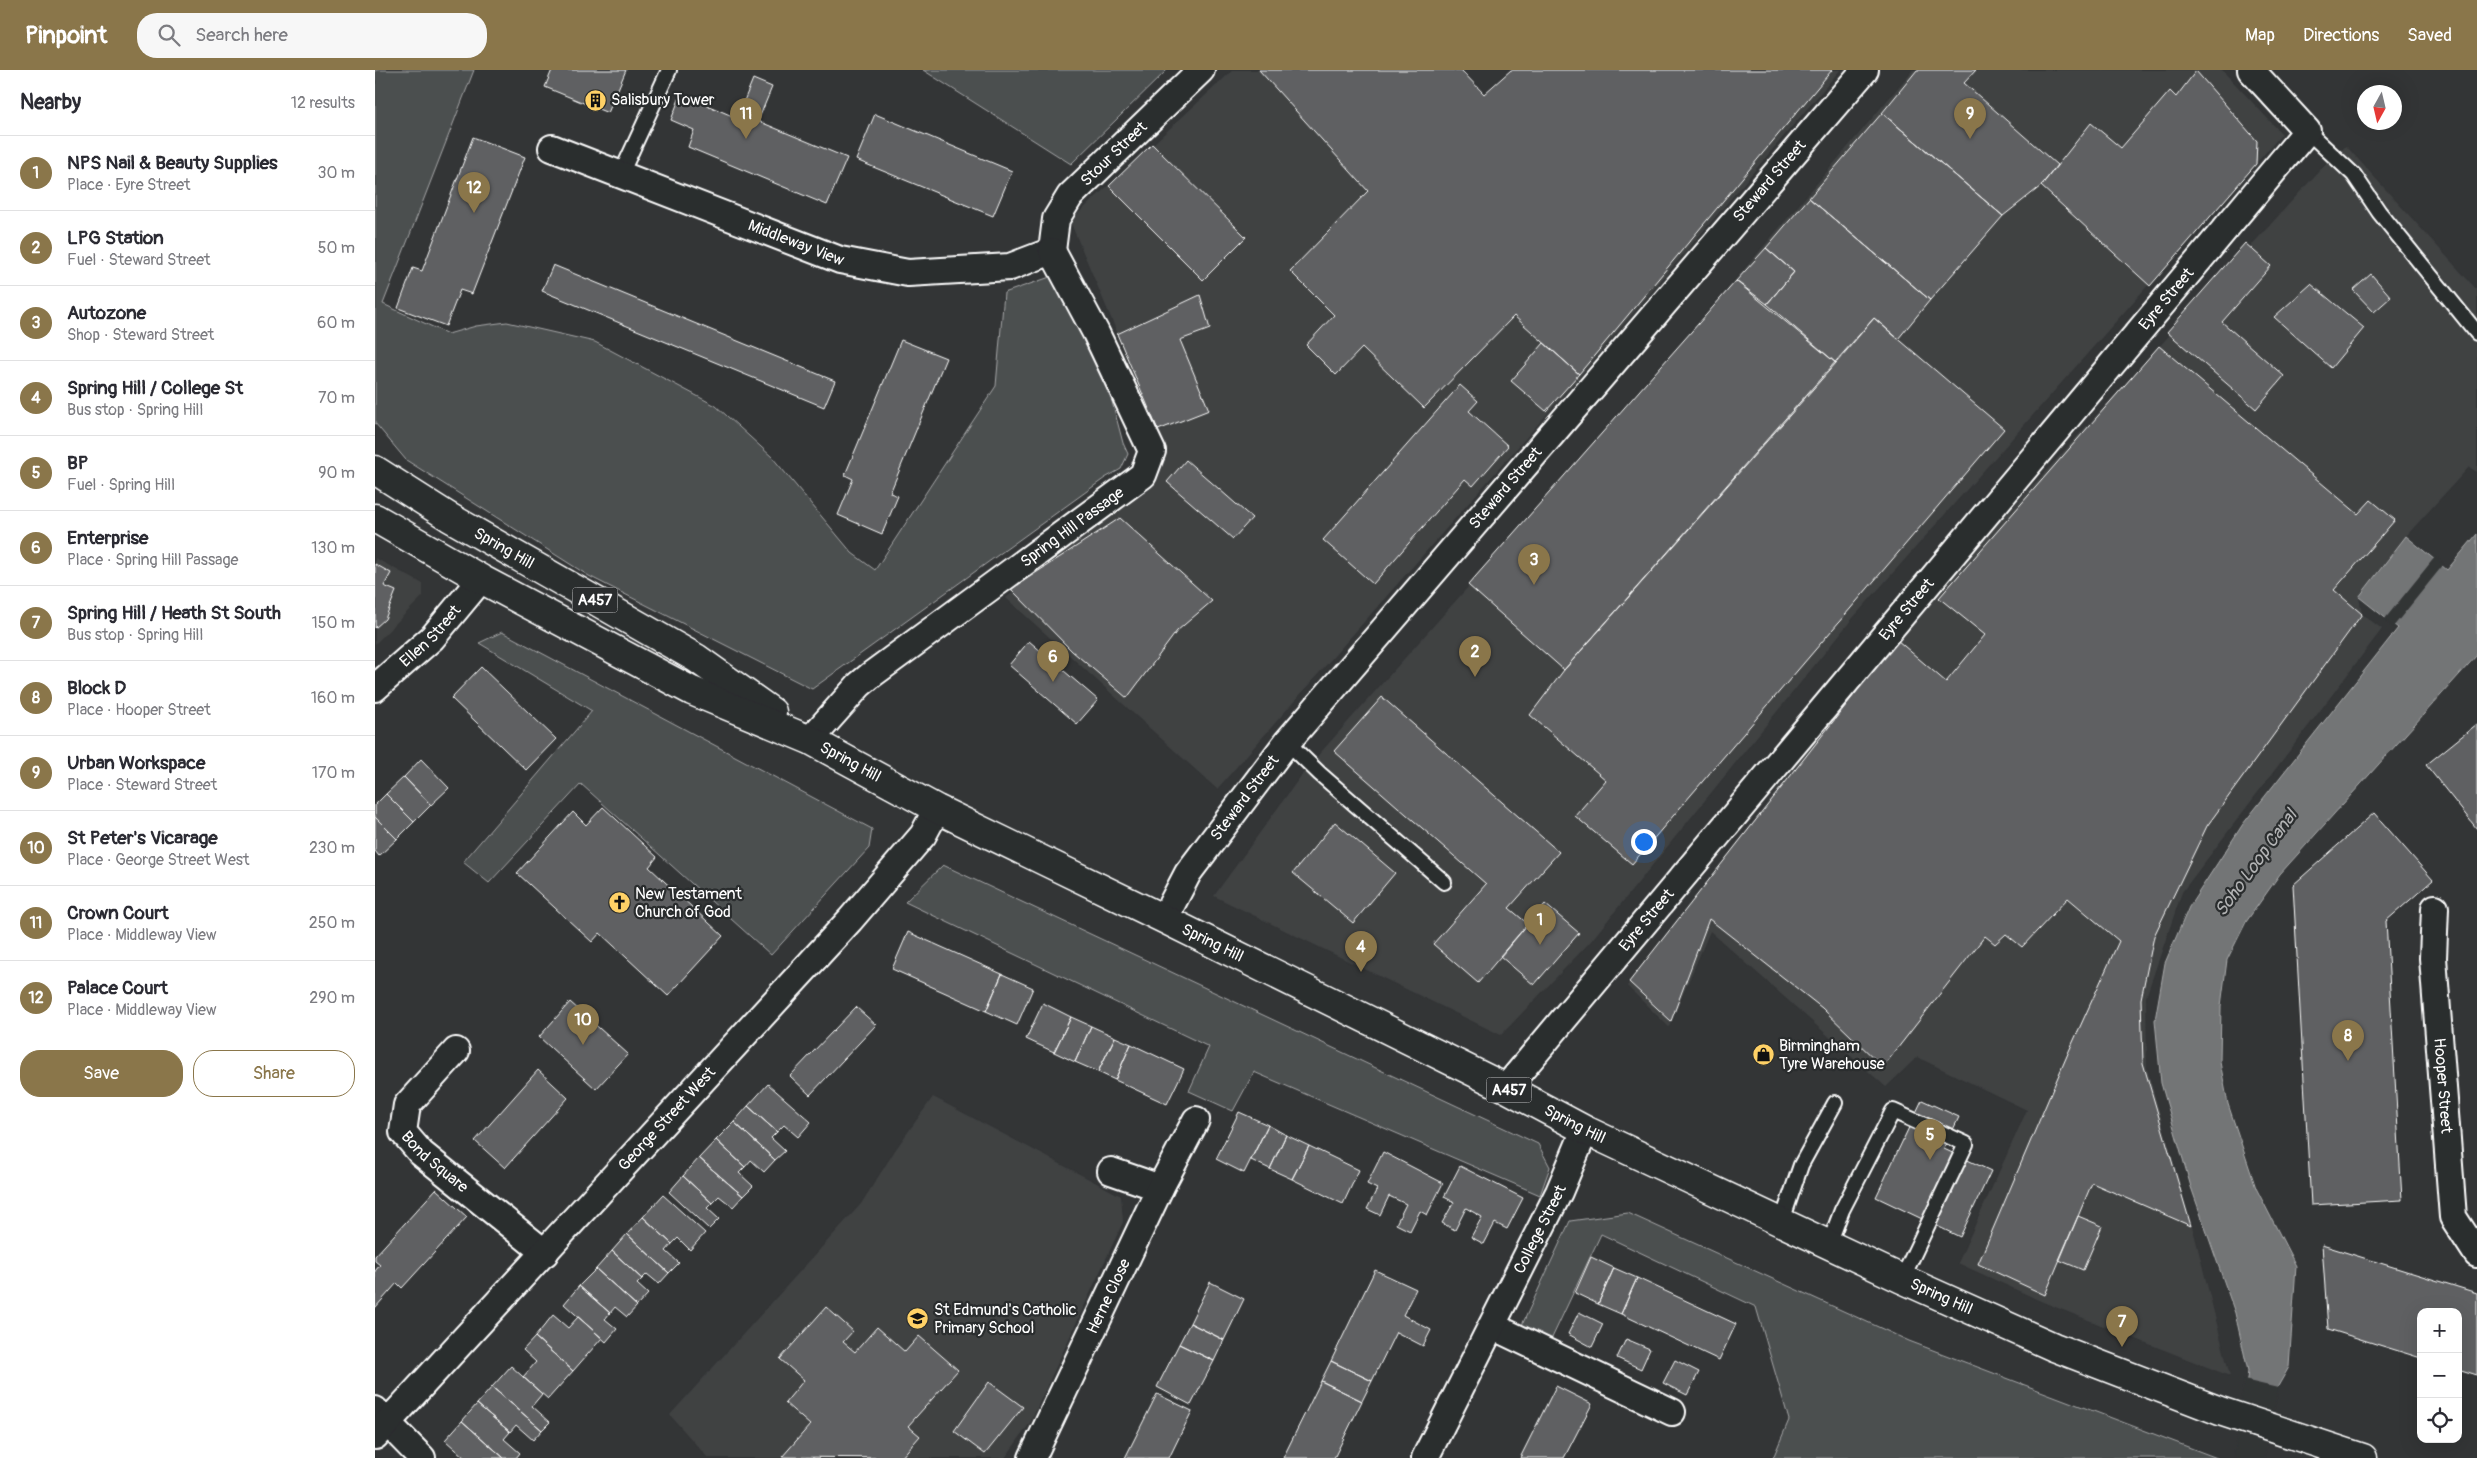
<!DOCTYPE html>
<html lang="en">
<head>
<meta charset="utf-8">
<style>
  :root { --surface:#fff; --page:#f7f7f7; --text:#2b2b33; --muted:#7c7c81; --line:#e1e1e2; --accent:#8a764a }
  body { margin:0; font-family:Pangolin,sans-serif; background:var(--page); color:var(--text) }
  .controls { position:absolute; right:15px; bottom:15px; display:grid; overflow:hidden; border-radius:10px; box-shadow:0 5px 20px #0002 }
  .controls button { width:45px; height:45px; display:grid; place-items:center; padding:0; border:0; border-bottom:1px solid var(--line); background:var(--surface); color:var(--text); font:25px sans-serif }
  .compass { position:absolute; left:1982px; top:15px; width:45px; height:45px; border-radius:50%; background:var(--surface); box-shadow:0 5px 20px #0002; rotate:188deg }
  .you { position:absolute; left:1268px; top:771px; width:18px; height:18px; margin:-12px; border:4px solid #fff; border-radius:50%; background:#1a73e8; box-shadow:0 0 0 8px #1a73e833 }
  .badge { display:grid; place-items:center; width:32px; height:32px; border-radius:50%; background:var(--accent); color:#fff; font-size:16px; font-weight:700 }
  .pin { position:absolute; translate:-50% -41px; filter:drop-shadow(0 1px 2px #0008) }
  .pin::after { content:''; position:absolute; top:26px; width:18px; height:15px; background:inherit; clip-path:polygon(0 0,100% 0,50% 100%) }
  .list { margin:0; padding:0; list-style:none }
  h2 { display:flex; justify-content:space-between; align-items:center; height:65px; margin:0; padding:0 20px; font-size:21px }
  h2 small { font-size:16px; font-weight:400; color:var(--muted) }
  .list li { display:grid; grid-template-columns:32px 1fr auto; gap:15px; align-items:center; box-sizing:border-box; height:75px; padding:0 20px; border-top:1px solid var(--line) }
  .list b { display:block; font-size:19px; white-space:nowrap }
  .list p { margin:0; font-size:16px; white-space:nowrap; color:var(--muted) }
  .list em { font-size:16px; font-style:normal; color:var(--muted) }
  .actions { display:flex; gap:10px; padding:15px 20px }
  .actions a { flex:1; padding:11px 0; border:1px solid var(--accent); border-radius:20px; text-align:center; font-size:18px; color:var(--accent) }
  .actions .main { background:var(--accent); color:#fff }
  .icon { flex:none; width:28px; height:28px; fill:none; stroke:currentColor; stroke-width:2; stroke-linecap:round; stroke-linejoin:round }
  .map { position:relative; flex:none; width:2102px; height:1388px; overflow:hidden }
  header { display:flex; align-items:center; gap:30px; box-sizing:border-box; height:70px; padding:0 25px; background:var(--accent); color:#fff }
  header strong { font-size:24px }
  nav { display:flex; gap:28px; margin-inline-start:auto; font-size:18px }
  .search { width:350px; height:45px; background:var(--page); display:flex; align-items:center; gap:12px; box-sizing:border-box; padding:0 18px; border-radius:20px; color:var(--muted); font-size:19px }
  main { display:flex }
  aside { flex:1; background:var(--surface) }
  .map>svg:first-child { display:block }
  .built { fill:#404243 }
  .green { fill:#4c4f50; stroke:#a6a7a8 }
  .water { fill:#737576; stroke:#abacad }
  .pier { fill:#333536 }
  .building { fill:#5f6162; stroke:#fff }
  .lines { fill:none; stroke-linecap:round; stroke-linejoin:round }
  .service-casing { stroke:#fff; stroke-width:18 }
  .minor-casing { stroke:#fff; stroke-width:30 }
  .primary-casing { stroke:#fff; stroke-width:31 }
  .service { stroke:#2a2d2e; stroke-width:14 }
  .minor { stroke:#2a2d2e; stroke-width:26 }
  .primary { stroke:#2a2d2e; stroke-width:28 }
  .labels { text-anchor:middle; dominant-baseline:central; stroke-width:4.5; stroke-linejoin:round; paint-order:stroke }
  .shield { fill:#2a2d2e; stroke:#bfc0c0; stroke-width:1 }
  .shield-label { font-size:15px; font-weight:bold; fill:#fff }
  .poi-label { font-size:16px; fill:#fff; stroke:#2a2d2e; text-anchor:start }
  .street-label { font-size:16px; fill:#fff; stroke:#2a2d2e }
  .water-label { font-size:18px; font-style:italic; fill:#b2b3b4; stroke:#2a2d2e }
</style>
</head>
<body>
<header>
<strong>Pinpoint</strong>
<div class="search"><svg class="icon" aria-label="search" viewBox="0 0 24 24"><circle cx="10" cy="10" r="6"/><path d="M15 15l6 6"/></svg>Search here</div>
<nav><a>Map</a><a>Directions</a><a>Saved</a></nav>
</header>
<main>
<aside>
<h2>Nearby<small>12 results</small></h2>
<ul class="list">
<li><span class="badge">1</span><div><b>NPS Nail &amp; Beauty Supplies</b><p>Place · Eyre Street</p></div><em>30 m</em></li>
<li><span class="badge">2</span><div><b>LPG Station</b><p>Fuel · Steward Street</p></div><em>50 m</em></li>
<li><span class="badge">3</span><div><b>Autozone</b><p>Shop · Steward Street</p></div><em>60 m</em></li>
<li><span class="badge">4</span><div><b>Spring Hill / College St</b><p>Bus stop · Spring Hill</p></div><em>70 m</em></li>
<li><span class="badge">5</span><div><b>BP</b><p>Fuel · Spring Hill</p></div><em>90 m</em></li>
<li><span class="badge">6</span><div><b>Enterprise</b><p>Place · Spring Hill Passage</p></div><em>130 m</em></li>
<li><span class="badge">7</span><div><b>Spring Hill / Heath St South</b><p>Bus stop · Spring Hill</p></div><em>150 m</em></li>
<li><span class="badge">8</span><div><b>Block D</b><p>Place · Hooper Street</p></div><em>160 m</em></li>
<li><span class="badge">9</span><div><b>Urban Workspace</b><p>Place · Steward Street</p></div><em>170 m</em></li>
<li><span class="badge">10</span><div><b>St Peter's Vicarage</b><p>Place · George Street West</p></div><em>230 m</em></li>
<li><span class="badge">11</span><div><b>Crown Court</b><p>Place · Middleway View</p></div><em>250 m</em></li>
<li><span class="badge">12</span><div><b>Palace Court</b><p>Place · Middleway View</p></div><em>290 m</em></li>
</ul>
<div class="actions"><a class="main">Save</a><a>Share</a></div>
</aside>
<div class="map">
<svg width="2102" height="1388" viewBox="0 0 2102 1388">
  <rect width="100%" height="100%" fill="#333536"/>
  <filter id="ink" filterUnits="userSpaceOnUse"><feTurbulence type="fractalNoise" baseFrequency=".02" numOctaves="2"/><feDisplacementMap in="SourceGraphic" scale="10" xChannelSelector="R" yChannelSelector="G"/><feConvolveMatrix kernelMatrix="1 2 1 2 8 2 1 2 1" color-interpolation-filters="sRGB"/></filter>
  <g filter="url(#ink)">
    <path class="built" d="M858 0H1086L1109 24 1136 0H1465L1201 311 842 719 631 528 772 413 791 378 695 151Z
      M1538 0H1847L1907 64 1477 549 1215 872 1126 965 839 826 931 699 1241 351Z
      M1971 76 2102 220V402L2094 397 2031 466 1984 527 1987 544 2007 559 1807 822 1771 927 1772 998 1820 1167 1855 1306 1668 1232 1583 1193 1652 1040 1542 987 1511 1017 1335 861 1294 957 1252 916 1524 562 1947 98Z
      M0 488 48 514V526L0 574Z
      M558 1027 746 1126 748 1152 655 1353 630 1388H333L295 1345 486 1134 521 1079Z"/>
    <path class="green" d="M0 0H99L8 234 73 264 101 256 132 252 220 272 341 336 397 387 477 483 500 500 621 316 629 223 678 206 727 294 748 373 753 384 746 399 730 408 437 619 214 506 31 390 0 353Z
      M548 0H792L696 94Z
      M127 562 497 759 494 778 396 885 206 714 114 813 88 792 217 641 104 573Z
      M568 795 1163 1074 1175 1097 1165 1125 879 1002 858 1041 814 1021 834 977 530 832Z
      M1253 1143 1534 1271 1842 1388H1398L1414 1350 1381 1237 1226 1164 1176 1270 1147 1255 1195 1151Z"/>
    <path class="water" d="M2102 464V585L1905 804 1871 852 1852 890 1846 936 1845 992 1853 1034 1881 1118 1921 1196 1914 1297 1862 1388 1873 1301 1860 1243 1816 1117 1786 1013 1780 950 1790 893 1814 837 1868 754 2023 558 1984 527 2031 466 2072 500Z"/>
    <path class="pier" d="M2060 487 2069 494 2018 557 2009 550Z
      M1869 1310 1903 1318 1889 1388H1859Z"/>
    <path class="building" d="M177 0H251L233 43 170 17Z
      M884 0H1086L1109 24 1136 0H1457L1204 304 1139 246 1049 338 987 278 961 305 931 275 959 245 915 201 993 121Z
      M1542 0H1601L1589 13 1682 95 1666 116 1628 146 1507 43Z
      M1821 1 1882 71 1881 94 1775 216 1666 116 1716 53 1746 78 1795 21 1801 27Z
      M378 9 397 17 383 51 472 88 452 135 313 77 319 60 296 50 306 24 362 48Z
      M1507 43 1628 146 1555 230 1434 128Z
      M500 44 637 101 618 146 481 90Z
      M98 67 150 87 97 224 85 220 71 256 23 238 38 198 47 201Z
      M777 74 871 167 828 210 734 116Z
      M1434 128 1555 230 1523 269 1499 248 1461 293 1392 234 1419 202 1391 178Z
      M1870 173 1896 196 1847 252 1909 306 1881 339 1792 262Z
      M1391 178 1419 202 1392 234 1361 211Z
      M178 195 460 311 449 337 167 221Z
      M1996 204 2016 227 1999 242 1978 220Z
      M1361 211 1461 293 1189 600 1093 515Z
      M1936 214 1989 258 1956 298 1899 247Z
      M825 225 835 259 805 270 834 340 783 360 742 264Z
      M1499 248 1629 359 1257 794 1200 746 1231 710 1155 645 1189 600Z
      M526 270 571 288 515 423 523 426 507 464 463 445 478 409 470 405Z
      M1169 273 1204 304 1171 341 1136 311Z
      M1784 276 1983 444 1996 430 2020 450 1959 520 1987 544 1832 756 1779 866 1766 929 1768 993 1816 1156 1717 1113 1670 1225 1603 1194 1694 981 1744 871 1693 828 1647 877 1631 864 1620 874 1610 866 1508 997 1447 938 1334 849 1296 951 1254 912 1522 570 1571 612 1610 565 1564 528Z
      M1085 315 1103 331 1094 341 1133 376 1098 416 1090 409 998 514 948 470Z
      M811 390 877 448 858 469 792 412Z
      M745 448 837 531 802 561 752 628 697 581 636 519Z
      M0 494 16 503 9 516 21 521 10 549 0 558Z
      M654 571 723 630 702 654 634 595Z
      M106 597 181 669 151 700 76 628Z
      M1007 627 1184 782 1134 838 1153 854 1103 913 1058 874 1111 814 959 681Z
      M2102 654V759L2051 695Z
      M46 689 74 718 56 735 29 707Z
      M29 707 56 735 39 752 11 724Z
      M11 724 39 752 22 769 0 747V735Z
      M228 737 282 787 274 797 348 866 293 926 225 863 217 872 142 803 198 742 211 755Z
      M1999 743 2058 810 2011 851 2027 1130 1936 1135 1918 815Z
      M0 747 22 769 4 786 0 781Z
      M960 752 1020 803 978 853 918 803Z
      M1170 834 1204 863 1159 915 1125 886Z
      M533 862 627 904 611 941 517 899Z
      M627 904 658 918 642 955 611 941Z
      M195 932 253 984 221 1019 164 967Z
      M668 933 696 947 679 982 651 969Z
      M481 937 501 955 435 1025 415 1006Z
      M696 947 716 956 700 992 679 982Z
      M716 956 740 967 723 1002 700 992Z
      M740 967 756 974 740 1010 723 1002Z
      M756 974 809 999 792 1034 740 1010Z
      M163 1000 193 1028 130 1098 100 1071Z
      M393 1014 436 1052 423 1067 409 1055 402 1062 373 1036Z
      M1547 1030 1584 1047 1569 1079 1616 1101 1585 1167 1501 1127Z
      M373 1036 402 1062 396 1068 410 1081 400 1090 359 1052Z
      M864 1042 893 1055 869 1103 841 1089Z
      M359 1052 400 1090 389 1102 376 1090 370 1097 341 1070Z
      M893 1055 911 1065 895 1099 876 1090Z
      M911 1065 934 1076 917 1109 895 1099Z
      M341 1070 370 1097 364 1103 378 1116 368 1126 324 1088Z
      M934 1076 984 1100 968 1134 917 1109Z
      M1008 1082 1068 1113 1052 1145 1045 1141 1035 1161 1021 1154 1031 1134 1014 1126 1005 1145 992 1139 1002 1119 992 1114Z
      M324 1088 368 1126 358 1137 344 1126 337 1133 308 1106Z
      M1085 1096 1148 1128 1132 1159 1120 1153 1109 1174 1096 1167 1107 1147 1091 1138 1080 1160 1067 1153 1079 1132 1069 1127Z
      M308 1106 337 1133 332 1138 344 1149 334 1159 294 1122Z
      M61 1119 92 1147 27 1218 22 1213 0 1238V1201L5 1195 0 1191V1186Z
      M288 1125 330 1163 315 1180 303 1168 297 1174 268 1147Z
      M1703 1146 1727 1156 1708 1200 1684 1190Z
      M268 1147 297 1174 291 1181 304 1193 294 1203 252 1164Z
      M252 1164 294 1203 284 1214 272 1204 267 1209 237 1181Z
      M1947 1175 2102 1223V1305L2083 1299V1242H2046V1288L1953 1259Z
      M237 1181 267 1209 262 1214 273 1224 262 1236 221 1199Z
      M1216 1187 1239 1198 1223 1234 1200 1223Z
      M1239 1198 1262 1208 1246 1244 1223 1234Z
      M221 1199 262 1236 252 1247 240 1237 235 1243 204 1216Z
      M1000 1200 1041 1219 1028 1245 1056 1260 1048 1276 1021 1262 997 1311 956 1291Z
      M1262 1208 1361 1254 1344 1290 1246 1244Z
      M835 1212 869 1229 849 1270 815 1253Z
      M204 1216 235 1243 230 1249 242 1259 231 1272 189 1234Z
      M451 1237 478 1261 468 1272 480 1282 502 1257 530 1282 544 1266 583 1300 533 1356 545 1366 526 1388 407 1387 435 1355 410 1333 429 1310 405 1289Z
      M1204 1242 1228 1254 1217 1277 1193 1264Z
      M178 1245 193 1258 203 1247 227 1268 198 1301 160 1267Z
      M815 1253 849 1270 839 1291 804 1274Z
      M160 1267 198 1301 173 1329 148 1307 161 1292 148 1280Z
      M1251 1269 1275 1279 1266 1299 1242 1288Z
      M804 1274 839 1291 816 1335 782 1317Z
      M1300 1290 1324 1302 1312 1325 1288 1313Z
      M956 1291 997 1311 987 1331 946 1311Z
      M136 1296 167 1324 157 1336 175 1352 167 1360 117 1317Z
      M946 1311 987 1331 959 1388H908Z
      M614 1312 648 1337 610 1384 579 1361Z
      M1181 1316 1217 1334 1189 1388H1145Z
      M117 1317 167 1360 158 1370 141 1355 135 1362 102 1334Z
      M782 1324 817 1341 794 1388H750Z
      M102 1334 135 1362 129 1369 145 1383 141 1388H129L87 1351Z
      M87 1351 129 1388H90L70 1370Z"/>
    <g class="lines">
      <defs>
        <path id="service" d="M1932 61 1979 105 2004 142 2102 263
          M245 106 294 0
          M912 672 945 704 1069 812
          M1407 1151 1426 1095 1460 1033
          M1454 1174 1467 1140 1518 1041 1591 1074 1527 1209"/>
        <g id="minor">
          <path id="s1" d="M177 78 465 190 533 203 635 197 677 181"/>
          <path id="s2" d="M677 181 681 149 695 126 826 0"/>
          <path id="s3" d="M0 618 57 568 106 509"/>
          <path id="s4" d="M435 670 484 615 496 605 768 405 777 381 721 263 677 181"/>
          <path id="s5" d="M2060 838 2058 888 2078 1147 2102 1184"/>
          <path id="s6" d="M789 849 813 803 912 672 1490 0"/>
          <path id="s7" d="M81 981 32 1035 28 1062 46 1083 170 1183"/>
          <path id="s8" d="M1131 1018 1932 61 1876 0"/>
          <path d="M736 1101 785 1118"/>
          <path d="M1117 1256 1297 1342"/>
          <path d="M0 1340 47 1388"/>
          <path id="s9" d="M0 1366 475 850 548 765 562 739"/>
          <path id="s10" d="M657 1388 785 1118 821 1050"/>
          <path id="s11" d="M1050 1388 1184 1122 1210 1060"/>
        </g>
        <g id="primary">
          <path id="s12" d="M0 400 74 447 321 588 397 642"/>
          <path id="s13" d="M0 448 106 509 317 621 435 670 562 739 789 849 1131 1018 1210 1060 1527 1209 1679 1277 1845 1341 1988 1388"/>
        </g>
      </defs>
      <use href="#service" class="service-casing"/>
      <use href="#minor" class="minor-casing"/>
      <use href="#primary" class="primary-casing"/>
      <use href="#service" class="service"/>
      <use href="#minor" class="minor"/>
      <use href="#primary" class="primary"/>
    </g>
  </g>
  <defs>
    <symbol id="building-disc" viewBox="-11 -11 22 22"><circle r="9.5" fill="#ffd166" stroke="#2a2d2e"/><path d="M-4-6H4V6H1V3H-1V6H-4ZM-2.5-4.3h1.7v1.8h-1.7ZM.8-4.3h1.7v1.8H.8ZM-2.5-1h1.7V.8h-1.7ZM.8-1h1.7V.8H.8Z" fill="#111"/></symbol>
    <symbol id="church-disc" viewBox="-11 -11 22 22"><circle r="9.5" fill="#ffd166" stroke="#2a2d2e"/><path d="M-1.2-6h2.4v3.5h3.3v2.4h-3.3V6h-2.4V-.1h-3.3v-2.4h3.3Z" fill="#111"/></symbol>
    <symbol id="shop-disc" viewBox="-11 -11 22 22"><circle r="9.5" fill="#ffd166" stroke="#2a2d2e"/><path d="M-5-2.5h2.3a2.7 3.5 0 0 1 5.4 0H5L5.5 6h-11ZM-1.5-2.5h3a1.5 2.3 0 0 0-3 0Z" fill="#111"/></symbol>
    <symbol id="school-disc" viewBox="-11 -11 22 22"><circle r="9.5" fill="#ffd166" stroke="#2a2d2e"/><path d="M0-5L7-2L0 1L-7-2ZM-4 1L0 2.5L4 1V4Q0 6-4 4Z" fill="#111"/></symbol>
  </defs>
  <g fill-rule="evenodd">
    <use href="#building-disc" x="208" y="18" width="25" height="25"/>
    <use href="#church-disc" x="232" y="820" width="25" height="25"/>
    <use href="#shop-disc" x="1376" y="972" width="25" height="25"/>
    <use href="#school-disc" x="530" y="1236" width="25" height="25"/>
  </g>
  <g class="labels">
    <g class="shield">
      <rect x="197.5" y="517.5" width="45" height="25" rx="4"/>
      <rect x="1111.5" y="1007.5" width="45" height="25" rx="4"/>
    </g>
    <g class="shield-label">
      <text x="220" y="530">A457</text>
      <text x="1134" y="1020">A457</text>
    </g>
    <g class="poi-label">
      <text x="236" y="30">Salisbury Tower</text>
      <text x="260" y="824">New Testament<tspan x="260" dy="18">Church of God</tspan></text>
      <text x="1404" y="976">Birmingham<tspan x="1404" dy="18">Tyre Warehouse</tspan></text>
      <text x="559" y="1240">St Edmund's Catholic<tspan x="559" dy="18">Primary School</tspan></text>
    </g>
    <g class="street-label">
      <text stroke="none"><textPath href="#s2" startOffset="120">Stour Street</textPath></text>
      <text stroke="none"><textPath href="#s6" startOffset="956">Steward Street</textPath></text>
      <text stroke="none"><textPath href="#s1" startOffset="262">Middleway View</textPath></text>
      <text stroke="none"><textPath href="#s8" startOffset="1029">Eyre Street</textPath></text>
      <text stroke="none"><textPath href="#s6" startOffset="551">Steward Street</textPath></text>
      <text stroke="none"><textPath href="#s4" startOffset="339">Spring Hill Passage</textPath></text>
      <text stroke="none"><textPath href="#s12" startOffset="151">Spring Hill</textPath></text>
      <text stroke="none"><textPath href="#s8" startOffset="624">Eyre Street</textPath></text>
      <text stroke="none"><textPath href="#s3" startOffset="76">Ellen Street</textPath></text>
      <text stroke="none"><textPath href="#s13" startOffset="535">Spring Hill</textPath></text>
      <text stroke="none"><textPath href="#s6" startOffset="146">Steward Street</textPath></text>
      <text stroke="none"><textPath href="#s8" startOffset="219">Eyre Street</textPath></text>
      <text stroke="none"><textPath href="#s13" startOffset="940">Spring Hill</textPath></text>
      <text stroke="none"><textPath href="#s5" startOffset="178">Hooper Street</textPath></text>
      <text stroke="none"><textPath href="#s9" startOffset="431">George Street West</textPath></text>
      <text stroke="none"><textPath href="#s13" startOffset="1345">Spring Hill</textPath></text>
      <text stroke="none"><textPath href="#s7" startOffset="144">Bond Square</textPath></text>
      <text stroke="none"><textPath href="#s11" startOffset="256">College Street</textPath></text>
      <text stroke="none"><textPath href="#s10" startOffset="179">Herne Close</textPath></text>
      <text stroke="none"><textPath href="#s13" startOffset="1750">Spring Hill</textPath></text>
    </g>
    <g class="water-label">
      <text transform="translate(1881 793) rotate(-54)">Soho Loop Canal</text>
    </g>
  </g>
</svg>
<div class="controls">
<button>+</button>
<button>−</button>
<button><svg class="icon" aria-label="locate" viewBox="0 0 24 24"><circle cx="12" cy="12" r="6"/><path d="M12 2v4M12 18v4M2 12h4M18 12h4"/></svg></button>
</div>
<svg class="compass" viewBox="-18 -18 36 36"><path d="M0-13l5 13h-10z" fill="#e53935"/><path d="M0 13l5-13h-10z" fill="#7c7c81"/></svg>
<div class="you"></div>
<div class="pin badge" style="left:1165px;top:875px">1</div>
<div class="pin badge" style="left:1100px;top:607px">2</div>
<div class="pin badge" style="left:1159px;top:515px">3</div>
<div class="pin badge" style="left:986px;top:902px">4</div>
<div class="pin badge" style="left:1555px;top:1090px">5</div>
<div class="pin badge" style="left:678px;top:612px">6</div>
<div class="pin badge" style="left:1747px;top:1277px">7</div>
<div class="pin badge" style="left:1973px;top:991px">8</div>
<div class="pin badge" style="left:1595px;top:69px">9</div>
<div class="pin badge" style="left:208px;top:975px">10</div>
<div class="pin badge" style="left:371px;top:69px">11</div>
<div class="pin badge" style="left:99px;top:143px">12</div>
</div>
</main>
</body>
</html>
